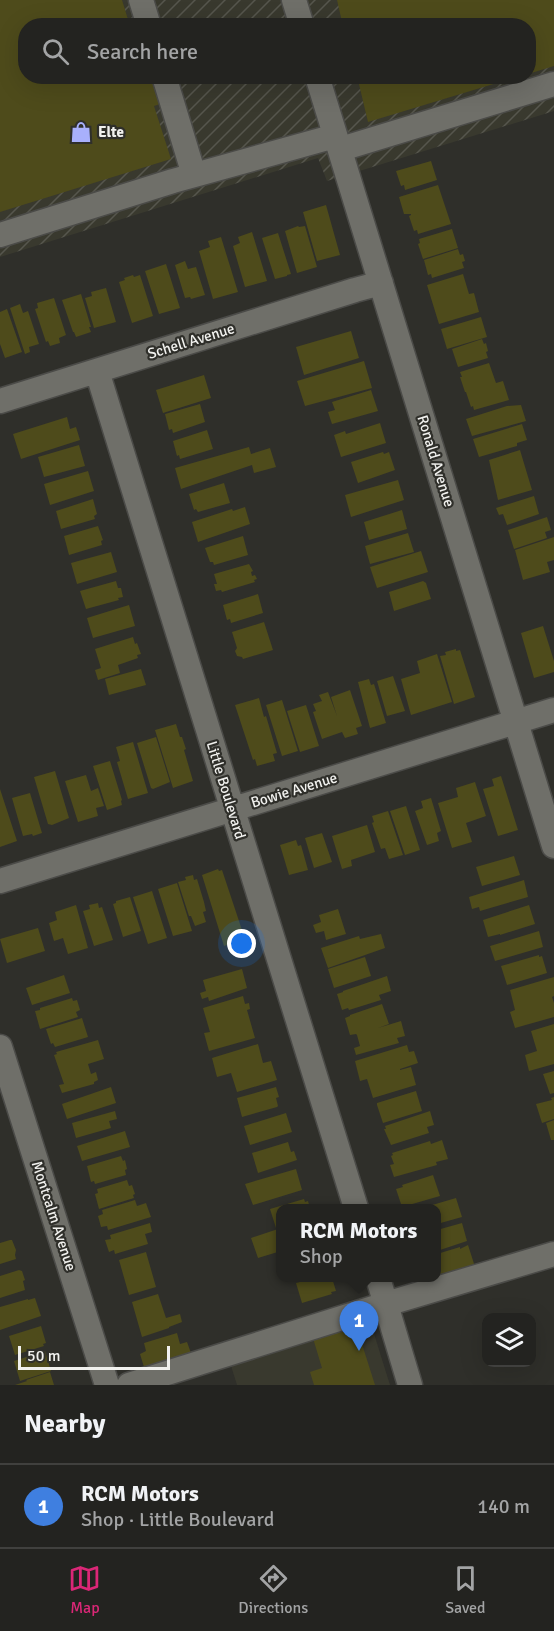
<!DOCTYPE html>
<html lang="en">
<head>
<meta charset="utf-8">
<style>
  :root { --surface:#232320; --page:#2b2b29; --text:#f1f3f6; --muted:#a3a4a5; --line:#40403e; --accent:#db2777 }
  body { margin:0; font-family:Signika,sans-serif; background:var(--page); color:var(--text) }
  .controls { position:absolute; right:18px; bottom:18px; display:grid; overflow:hidden; border-radius:12px; box-shadow:0 6px 24px #0002 }
  .controls button { width:54px; height:54px; display:grid; place-items:center; padding:0; border:0; border-bottom:2px solid var(--line); background:var(--surface); color:var(--text); font:30px sans-serif }
  .scale { position:absolute; left:18px; bottom:15px; width:152px; box-sizing:border-box; padding-left:6px; border:3px solid #f1f1ee; border-top:0; font-size:16px; line-height:21px; white-space:nowrap; color:#f1f1ee; -webkit-text-stroke:4px #2f2f2a; paint-order:stroke }
  .you { position:absolute; left:242px; top:944px; width:21px; height:21px; margin:-15px; border:4px solid #fff; border-radius:50%; background:#1a73e8; box-shadow:0 0 0 9px #1a73e833 }
  .badge { display:grid; place-items:center; width:39px; height:39px; border-radius:50%; background:var(--accent); color:#fff; font-size:20px; font-weight:700 }
  .pin { position:absolute; translate:-50% -50px; filter:drop-shadow(0 2px 3px #0008) }
  .pin::after { content:''; position:absolute; top:32px; width:21px; height:18px; background:inherit; clip-path:polygon(0 0,100% 0,50% 100%) }
  .popup { position:absolute; left:276px; top:1204px; width:165px; height:78px; box-sizing:border-box; display:grid; place-content:center; border-radius:12px; background:var(--surface); filter:drop-shadow(0 2px 4px #0005); font-size:20px; white-space:nowrap; color:var(--muted) }
  .popup b { font-size:22px; color:var(--text) }
  .popup::after { content:''; position:absolute; left:50%; top:100%; margin-left:-12px; border:12px solid transparent; border-top-color:var(--surface) }
  .list { margin:0; padding:0; list-style:none }
  h2 { display:flex; justify-content:space-between; align-items:center; height:78px; margin:0; padding:0 24px; font-size:26px }
  h2 small { font-size:20px; font-weight:400; color:var(--muted) }
  .list li { display:grid; grid-template-columns:39px 1fr auto; gap:18px; align-items:center; box-sizing:border-box; height:84px; padding:0 24px; border-top:2px solid var(--line) }
  .list b { display:block; font-size:22px; white-space:nowrap }
  .list p { margin:0; font-size:20px; white-space:nowrap; color:var(--muted) }
  .list em { font-size:20px; font-style:normal; color:var(--muted) }
  .icon { flex:none; width:33px; height:33px; fill:none; stroke:currentColor; stroke-width:2; stroke-linecap:round; stroke-linejoin:round }
  .map { position:relative; flex:none; width:554px; height:1385px; overflow:hidden }
  .search { position:absolute; background:var(--surface); box-shadow:0 6px 24px #0002; left:18px; right:18px; top:18px; height:66px; display:flex; align-items:center; gap:15px; box-sizing:border-box; padding:0 21px; border-radius:24px; color:var(--muted); font-size:22px }
  .sheet { height:162px; background:var(--surface) }
  nav { display:flex; justify-content:space-around; align-items:center; box-sizing:border-box; height:84px; border-top:2px solid var(--line); background:var(--surface); font-size:16px; color:var(--muted) }
  nav a { display:grid; justify-items:center; gap:3px }
  nav .on { color:var(--accent) }
  .map>svg:first-child { display:block }
  .built { fill:#39392e }
  .industrial { fill:url(#industrial-furrows); fill-rule:evenodd }
  .building { fill:#4e4b1b }
  .lines { fill:none; stroke-linecap:round; stroke-linejoin:round }
  .minor-casing { stroke:#4b4b48; stroke-width:27 }
  .minor { stroke:#6f6f69; stroke-width:24 }
  .labels { text-anchor:middle; dominant-baseline:central; stroke-width:4.5; stroke-linejoin:round; paint-order:stroke }
  .poi-label { font-size:15px; font-weight:bold; fill:#f1f1ee; stroke:#2f2f2a; text-anchor:start }
  .street-label { font-size:15px; fill:#f1f1ee; stroke:#2f2f2a }
</style>
</head>
<body>
<div class="map">
<svg width="554" height="1385" viewBox="0 0 554 1385">
  <defs>
    <pattern id="industrial-furrows" width="10" height="10" patternUnits="userSpaceOnUse" patternTransform="scale(1.5)"><rect width="10" height="10" fill="#39392e"/><path d="M-1 1l2-2M0 10L10 0M9 11l2-2" fill="none" stroke="#56564d"/></pattern>
  </defs>
  <rect width="100%" height="100%" fill="#2f2f2a"/>
  <path class="built" d="M366 1308 390 1385H237L227 1353Z"/>
  <path class="industrial" d="M0 0H554V111L327 181 318 158 0 257ZM26 26H528V76H26Z"/>
  <path class="building" d="M0 0H122L130 26H26V76H154L163 103 154 106 171 159 0 212Z
    M337 0H554V66L528 74V26H343Z
    M357 76H517V77L368 122Z
    M431 161 437 180 405 190 404 185 401 186 396 171Z
    M438 185 451 224 418 234 417 230 414 231 409 216 411 215V214H404L399 197Z
    M326 205 340 255 317 261 303 212Z
    M298 226 299 227 305 226 317 267 297 273 285 231Z
    M452 229 458 248 423 259 418 244 420 243 419 239Z
    M252 232 267 281 245 287 233 246 240 243 238 237Z
    M278 233 291 274 287 275V276L275 279 262 238Z
    M221 237 238 292 213 299 199 251 210 247 208 241Z
    M458 249 460 255 463 254 465 261 462 262 464 268 432 278 431 274 428 275 424 260Z
    M185 261 188 269 196 267 205 295 191 299 190 297 185 298 175 265Z
    M166 264 180 308 159 314 145 271Z
    M463 274 469 294 474 293 479 312 439 324 427 285Z
    M133 275 134 277 140 275 153 316 132 323 119 282 125 280 124 278Z
    M106 288 116 322 94 328 85 298 92 296 91 292Z
    M81 294 91 327H89L91 332 76 337 74 332H73L62 300Z
    M54 298 66 335 59 338 60 343 50 346 48 341 46 342 35 309 38 308 37 303Z
    M20 304 23 313 28 311 39 344 29 347 30 352 25 354 10 308Z
    M7 309 22 352 5 358 0 344V312Z
    M481 317 487 337 447 349 441 329Z
    M351 331 359 358 304 375 296 347Z
    M482 339 484 344 486 343 488 351 486 352 488 358 458 367 452 349Z
    M364 361 372 388 305 406 297 381Z
    M489 363 496 383 503 381 509 400 474 410 473 406 471 407 466 392H465L460 377H462L460 372Z
    M204 375 211 398 163 413 156 390Z
    M371 390 378 411 332 424 328 412 335 410 332 402Z
    M200 404 205 422 173 433 172 429 169 430 165 414Z
    M521 405 526 421 472 436 466 419 507 406Z
    M67 417 70 429 76 427 80 440 21 459 13 434Z
    M380 423 386 443 341 457 334 435 345 431 346 434Z
    M522 424 527 440 517 443V446L479 457 473 439Z
    M207 430 213 449 180 459 179 455 177 456 173 441Z
    M79 445 85 466 44 477 38 457Z
    M249 447 251 454 270 448 276 467 254 473 252 465 181 489 175 468Z
    M520 450 532 490 498 500 489 460Z
    M383 452 384 454 389 452 395 470 358 483 351 462Z
    M88 471 94 491 50 505 44 484Z
    M398 480 404 500 351 517 345 495Z
    M224 483 230 503 198 512 196 509 194 510 189 494Z
    M534 496 539 514 507 525 503 514 499 515 496 508Z
    M93 499 97 514 94 516 95 519 61 529 56 511Z
    M245 507 250 524 198 542 192 522 232 509 233 511Z
    M402 510 407 529 369 540 364 522Z
    M547 517 551 530 545 532 547 538 514 549 508 530Z
    M98 526 103 540 101 541 102 545 69 555 64 536Z
    M408 533 414 552 370 564 365 546Z
    M243 536 248 555 214 565 213 562H210L205 548Z
    M554 537V560L547 562 550 572 523 580 515 550Z
    M421 551 428 572 377 588 370 567Z
    M111 552 117 572 77 584 71 563Z
    M249 564 253 571 251 572 252 576 255 575 257 579 254 580 255 582 222 592 221 590 216 591 214 584H217L214 574Z
    M116 581 118 588H121L123 597 118 598 119 600 86 609 80 591Z
    M423 581 426 583 431 599 394 611 389 592Z
    M258 594 263 613 231 623 230 619 227 620 223 605Z
    M129 605 135 626 93 638 87 618Z
    M264 622 273 650 243 659 242 657 237 656 235 651 237 648 232 632Z
    M543 626 554 661V672L534 678 521 633Z
    M133 637 135 644 137 643 141 654 137 655 138 658 118 665 120 673 98 680 95 670 101 668 95 649Z
    M456 649V651L460 650 475 697 454 704 440 656 446 655 445 652Z
    M437 654 452 702 411 715 401 679 420 673 417 661Z
    M141 669 146 685 109 695 105 679Z
    M393 676 405 711 387 716 377 681Z
    M369 679 371 685 374 684 386 723 370 728 358 682Z
    M350 690 362 726 356 728 358 734 345 738 342 732 322 739 313 712 316 711 313 704 322 701 319 695 328 692 337 716 331 697Z
    M259 698 264 717 266 716 277 753 273 754 275 761 257 766 255 759 253 760 235 705Z
    M282 700 298 751 282 756 266 705Z
    M306 705 319 746 300 752 287 711Z
    M176 724 180 737H182L186 749 184 750 193 781 173 788 155 730Z
    M156 737 170 782 153 789 151 788 137 743Z
    M133 742 148 793 128 799 117 762 120 761 116 747Z
    M110 761 122 800 121 801 122 805 107 810 93 766Z
    M55 771 69 818 52 825 48 824 34 777Z
    M86 775 91 791 98 788 104 806 96 808 98 816 78 822 65 781Z
    M501 776 518 830 498 836 483 789 494 786 492 779Z
    M475 782 486 816 466 823 472 842 452 848 438 803 458 797 456 788Z
    M0 789 17 841 0 847Z
    M30 793 42 833 33 836 32 834 23 836 12 798Z
    M431 798 441 831 437 833 439 841 427 845 415 811 423 808 421 801Z
    M406 806 420 850 405 855 390 811Z
    M388 811 403 855 389 859 385 848 381 849 372 823 374 822 372 816Z
    M367 825 375 852 351 860 352 866 342 869 332 836Z
    M322 833 332 862 314 868 305 838Z
    M296 840 298 846 301 845 308 870 289 875 280 845Z
    M514 856 520 875 482 886 476 867Z
    M218 869 219 871 222 870 245 939 224 946 202 875Z
    M193 875 194 880 197 879 204 902 206 911 203 912 206 922 195 926 191 916H189L178 882 186 880 185 877Z
    M524 880 528 897 480 911 479 907 472 909 469 897Z
    M177 883 192 931 173 936 158 889Z
    M152 891 167 938 148 944 133 897Z
    M130 897 141 931 123 937 113 904 116 903V901Z
    M98 903 99 908 102 907 113 940 94 946 83 911 90 909 89 905Z
    M76 905 88 948 68 954 63 938 54 941 49 923 57 920 55 912Z
    M529 905 535 924 500 935V934L488 937 483 920Z
    M338 909 346 934 326 940 324 931 316 933 313 925 321 922 319 915Z
    M38 928 45 951 7 963 0 939Z
    M539 931 543 947 495 961 490 946Z
    M381 934 385 948 328 968 321 948 359 936 360 939Z
    M539 955V957L542 956 547 973 507 985 501 966Z
    M365 957 371 976 334 988 328 969Z
    M242 969 247 988 209 1001 208 997 202 999 200 993 206 991 203 980Z
    M64 975 70 993 32 1005 26 988Z
    M387 976 391 991 379 995 381 1000 349 1010 348 1008 342 1010 337 994 343 992V991Z
    M554 977V996L552 997 554 1003V1017L515 1028 510 1012 515 1010 510 990Z
    M243 996 245 1004 249 1003 250 1009 247 1010 255 1038 209 1051 204 1033 210 1032 203 1008Z
    M72 998 73 1001 77 1000 80 1010 76 1012 78 1017 40 1029 35 1011 40 1010V1008Z
    M382 1004 389 1024 378 1028 401 1021 405 1036 397 1038 399 1043 356 1055 354 1048 360 1046 357 1035 356 1034 350 1035 345 1018 350 1016V1015Z
    M82 1018 88 1037 55 1047 53 1043 51 1044 46 1029Z
    M554 1024V1064L529 1071 525 1055 537 1051 531 1031Z
    M98 1040 104 1059 88 1064 91 1074 96 1072 98 1080 94 1082V1084L62 1093 59 1085 64 1084 54 1055 57 1054 56 1052Z
    M258 1044 263 1063 271 1061 277 1080 237 1092 231 1073 217 1077 212 1058Z
    M407 1045 409 1052 414 1051 418 1063 400 1069V1070L411 1067 416 1085 373 1098 367 1079 360 1081 355 1061Z
    M554 1071V1093L550 1094 543 1074Z
    M111 1087 116 1103 67 1119 62 1104Z
    M276 1087 279 1097 276 1098 278 1106 277 1107 242 1117 237 1098Z
    M416 1091 422 1111 383 1123 377 1105V1103Z
    M554 1097V1119L542 1123 536 1104 552 1100 551 1098Z
    M115 1111 117 1119 109 1121 111 1128 76 1138 72 1123Z
    M430 1111 434 1125 427 1127 429 1133 391 1145 384 1129H386L385 1126Z
    M286 1113 292 1132 250 1145 244 1126Z
    M554 1120V1140H551L546 1123Z
    M125 1131 130 1147 82 1161 77 1146Z
    M442 1140 448 1159 436 1162 437 1165 394 1177 390 1165 394 1164 391 1156 393 1155 392 1153 430 1141 431 1144Z
    M288 1142 291 1152 294 1151 297 1160 258 1173 252 1153Z
    M121 1156 123 1161 125 1160 127 1169 125 1170 126 1175 95 1184 94 1181 91 1182 87 1166Z
    M296 1169 302 1190 253 1205 245 1184Z
    M433 1175 440 1196 402 1207 396 1189 403 1187 402 1185Z
    M127 1180 129 1186 132 1185 135 1194 133 1195 134 1198 99 1209 95 1194 98 1193 97 1189Z
    M456 1198 462 1217 437 1224V1208H422Z
    M304 1199 305 1202 308 1201 310 1208H281V1226L276 1228 270 1209Z
    M135 1200 137 1206 146 1203 151 1217 108 1230 107 1226 101 1227 98 1216 103 1214 102 1210Z
    M150 1223 152 1232 145 1234 148 1244 115 1254 114 1250 109 1252 105 1240 111 1239 110 1235Z
    M462 1223 467 1241 437 1251V1230Z
    M281 1228V1251L258 1258 251 1238Z
    M10 1240H12L16 1250 15 1255 16 1259 0 1264V1243Z
    M468 1245 476 1270 432 1288 430 1278H437V1254L460 1247V1249Z
    M146 1252 156 1287 129 1295 119 1260Z
    M19 1270 22 1271 25 1280 23 1281 25 1290 0 1298V1276Z
    M316 1278H332L336 1291 331 1292 332 1294 302 1303 296 1283Z
    M158 1294 166 1318 180 1314 182 1322 169 1327V1328L142 1337 132 1302Z
    M35 1298 41 1316 0 1330V1307L28 1299V1300Z
    M355 1322 375 1385H314L310 1372 322 1368 312 1335Z
    M41 1326 46 1343 43 1344 44 1346 15 1355 9 1336Z
    M177 1333 180 1344 187 1342 191 1353 184 1355 187 1363 153 1373 151 1365 144 1367 140 1354 146 1351 144 1343Z
    M45 1351 51 1371 20 1381 14 1361Z
    M50 1372 54 1385H15L27 1381 26 1380Z"/>
  <g class="lines">
    <defs>
      <path id="minor" d="M141 0 149 26
        M294 0 302 26
        M164 76 194 175
        M317 76 554 846
        M341 149 554 84
        M0 235 173 181 335 136
        M97 371 356 1208
        M0 401 355 290 381 283
        M0 881 554 710
        M0 1047 107 1385
        M378 1278 410 1385
        M129 1385 386 1304 554 1254"/>
    </defs>
    <use href="#minor" class="minor-casing"/>
    <use href="#minor" class="minor"/>
  </g>
  <defs>
    <symbol id="shop-bare" viewBox="-9 -9 18 18"><path d="M-5-2.5h2.3a2.7 3.5 0 0 1 5.4 0H5L5.5 6h-11ZM-1.5-2.5h3a1.5 2.3 0 0 0-3 0Z" fill="#a8b0fc" stroke="#2f2f2a" stroke-width="2.5" paint-order="stroke"/></symbol>
  </defs>
  <g fill-rule="evenodd">
    <use href="#shop-bare" x="66" y="117" width="30" height="30"/>
  </g>
  <g class="labels">
    <g class="poi-label">
      <text x="98" y="132">Elte</text>
    </g>
    <g class="street-label">
      <text transform="translate(191 341) rotate(-17)">Schell Avenue</text>
      <text transform="translate(436 461) rotate(73)">Ronald Avenue</text>
      <text transform="translate(226 790) rotate(73)">Little Boulevard</text>
      <text transform="translate(294 790) rotate(-17)">Bowie Avenue</text>
      <text transform="translate(54 1216) rotate(72)">Montcalm Avenue</text>
    </g>
  </g>
</svg>
<div class="controls">
<button><svg class="icon" aria-label="layers" viewBox="0 0 24 24"><path d="M12 4l9 5-9 5-9-5zM3 14l9 5 9-5"/></svg></button>
</div>
<div class="scale">50 m</div>
<div class="you"></div>
<div class="pin badge" style="left:359px;top:1351px;background:#3f7fe0">1</div>
<div class="popup"><b>RCM Motors</b>Shop</div>
<div class="search"><svg class="icon" aria-label="search" viewBox="0 0 24 24"><circle cx="10" cy="10" r="6"/><path d="M15 15l6 6"/></svg>Search here</div>
</div>
<section class="sheet">
<h2>Nearby<small></small></h2>
<ul class="list">
<li><span class="badge" style="background:#3f7fe0">1</span><div><b>RCM Motors</b><p>Shop · Little Boulevard</p></div><em>140 m</em></li>
</ul>
</section>
<nav>
<a class="on"><svg class="icon" aria-label="map" viewBox="0 0 24 24"><path d="M3 6l6-2 6 2 6-2v14l-6 2-6-2-6 2zM9 4v14M15 6v14"/></svg>Map</a>
<a><svg class="icon" aria-label="directions" viewBox="0 0 24 24"><path d="M12 3l9 9-9 9-9-9zM9 14v-3h6M13 9l2 2-2 2"/></svg>Directions</a>
<a><svg class="icon" aria-label="saved" viewBox="0 0 24 24"><path d="M7 4h10v16l-5-4-5 4z"/></svg>Saved</a>
</nav>
</body>
</html>
